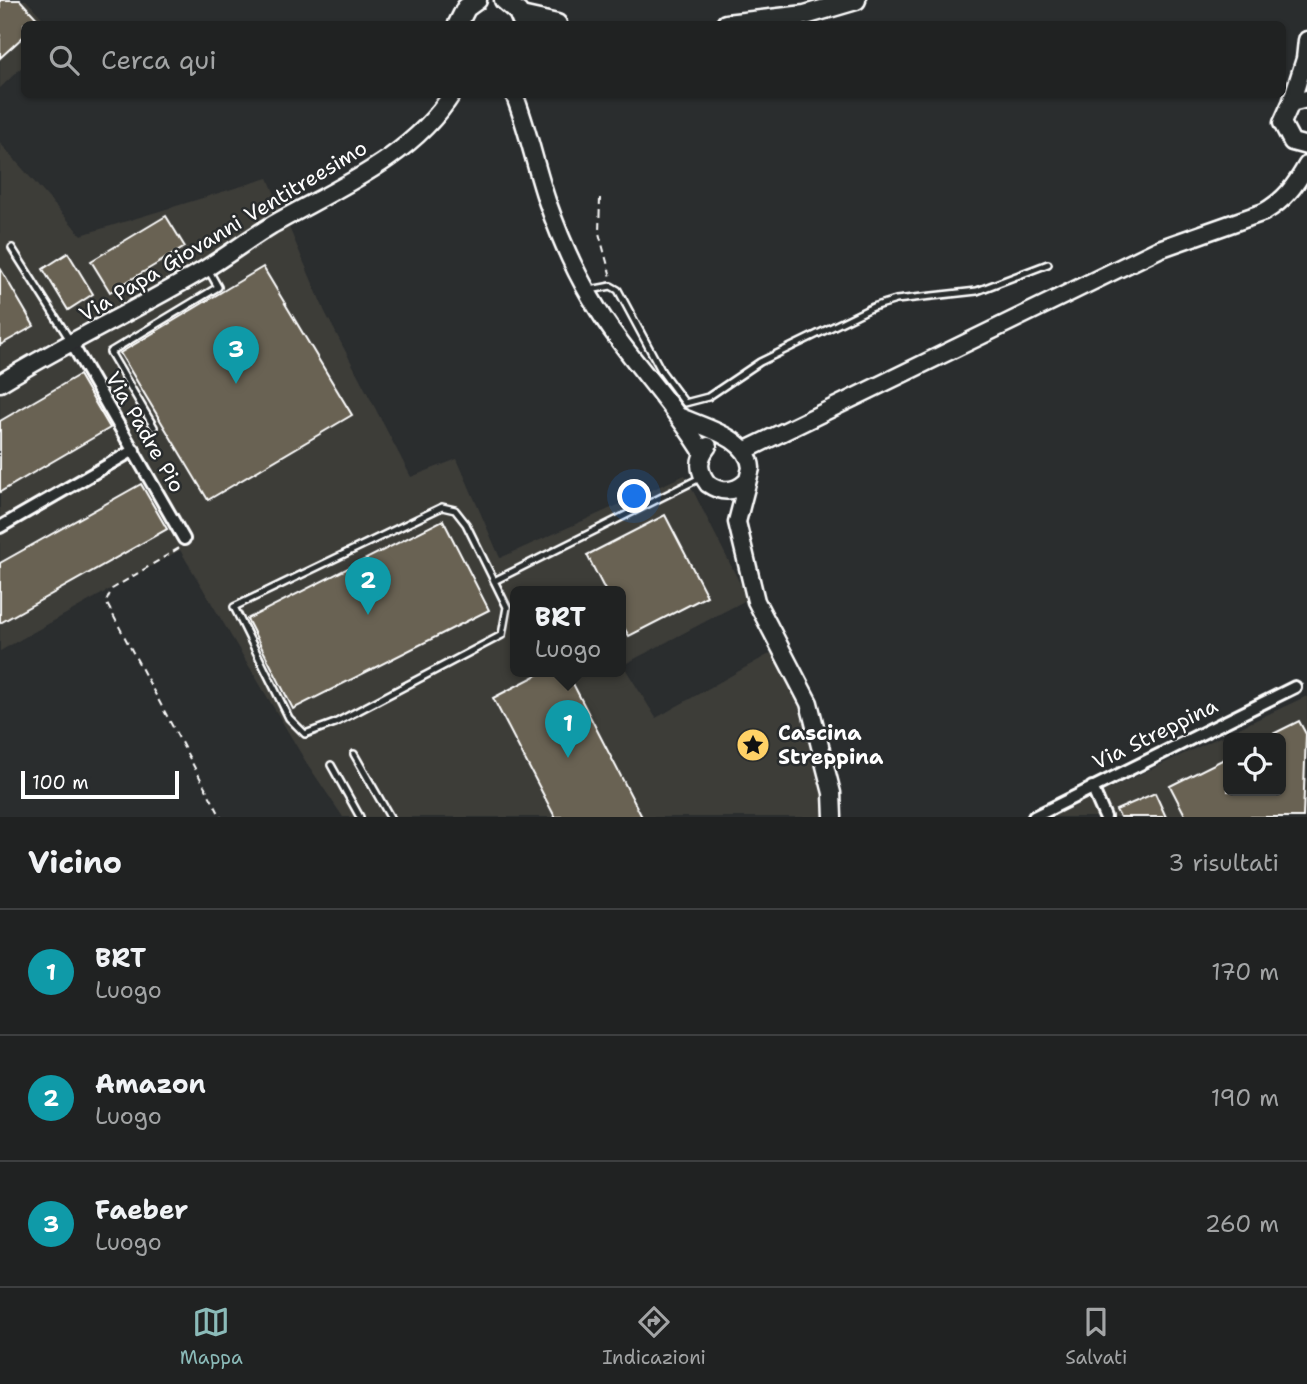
<!DOCTYPE html>
<html lang="it">
<head>
<meta charset="utf-8">
<style>
  :root { --surface:#202222; --page:#282a2a; --text:#f1f3f6; --muted:#a2a4a5; --line:#3d3f40; --accent:#8bbbb9 }
  body { margin:0; font-family:"Shantell Sans",sans-serif; background:var(--page); color:var(--text) }
  .controls { position:absolute; right:21px; bottom:21px; display:grid; overflow:hidden; border-radius:10px; box-shadow:0 2px 5px #0004 }
  .controls button { width:63px; height:63px; display:grid; place-items:center; padding:0; border:0; border-bottom:2px solid var(--line); background:var(--surface); color:var(--text); font:35px sans-serif }
  .scale { position:absolute; left:21px; bottom:18px; width:158px; box-sizing:border-box; padding-left:7px; border:4px solid #fff; border-top:0; font-size:19px; line-height:24px; white-space:nowrap; color:#fff; -webkit-text-stroke:5px #2a2d2e; paint-order:stroke }
  .you { position:absolute; left:635px; top:497px; width:24px; height:24px; margin:-18px; border:5px solid #fff; border-radius:50%; background:#1a73e8; box-shadow:0 0 0 10px #1a73e833 }
  .badge { display:grid; place-items:center; width:46px; height:46px; border-radius:50%; background:var(--accent); color:#fff; font-size:23px; font-weight:700 }
  .pin { position:absolute; translate:-50% -58px; filter:drop-shadow(0 2px 4px #0008) }
  .pin::after { content:''; position:absolute; top:37px; width:24px; height:21px; background:inherit; clip-path:polygon(0 0,100% 0,50% 100%) }
  .popup { position:absolute; left:510px; top:586px; width:116px; height:91px; box-sizing:border-box; display:grid; place-content:center; border-radius:10px; background:var(--surface); filter:drop-shadow(0 2px 5px #0005); font-size:23px; white-space:nowrap; color:var(--muted) }
  .popup b { font-size:26px; color:var(--text) }
  .popup::after { content:''; position:absolute; left:50%; top:100%; margin-left:-14px; border:14px solid transparent; border-top-color:var(--surface) }
  .list { margin:0; padding:0; list-style:none }
  h2 { display:flex; justify-content:space-between; align-items:center; height:91px; margin:0; padding:0 28px; font-size:30px }
  h2 small { font-size:23px; font-weight:400; color:var(--muted) }
  .list li { display:grid; grid-template-columns:46px 1fr auto; gap:21px; align-items:center; box-sizing:border-box; height:126px; padding:0 28px; border-top:2px solid var(--line) }
  .list b { display:block; font-size:26px; white-space:nowrap }
  .list p { margin:0; font-size:23px; white-space:nowrap; color:var(--muted) }
  .list em { font-size:23px; font-style:normal; color:var(--muted) }
  .icon { flex:none; width:38px; height:38px; fill:none; stroke:currentColor; stroke-width:2; stroke-linecap:round; stroke-linejoin:round }
  .map { position:relative; flex:none; width:1307px; height:817px; overflow:hidden }
  .search { position:absolute; background:var(--surface); box-shadow:0 2px 5px #0004; left:21px; right:21px; top:21px; height:77px; display:flex; align-items:center; gap:18px; box-sizing:border-box; padding:0 24px; border-radius:10px; color:var(--muted); font-size:26px }
  .sheet { height:469px; background:var(--surface) }
  nav { display:flex; justify-content:space-around; align-items:center; box-sizing:border-box; height:98px; border-top:2px solid var(--line); background:var(--surface); font-size:19px; color:var(--muted) }
  nav a { display:grid; justify-items:center; gap:4px }
  nav .on { color:var(--accent) }
  .map>svg:first-child { display:block }
  .built { fill:#3d3d39; fill-rule:evenodd }
  .building { fill:#696252; stroke:#fff; stroke-width:2 }
  .lines { fill:none; stroke-linecap:round; stroke-linejoin:round }
  .lane-casing { stroke:#fff; stroke-width:10 }
  .street-casing { stroke:#fff; stroke-width:16 }
  .secondary-casing { stroke:#fff; stroke-width:21 }
  .primary-casing { stroke:#fff; stroke-width:23 }
  .path { stroke:#fff; stroke-width:2; stroke-dasharray:7 5; stroke-linecap:butt }
  .lane { stroke:#2a2d2e; stroke-width:5 }
  .street { stroke:#2a2d2e; stroke-width:10 }
  .secondary { stroke:#2a2d2e; stroke-width:16 }
  .primary { stroke:#2a2d2e; stroke-width:18 }
  .labels { text-anchor:middle; dominant-baseline:central; stroke-width:5; stroke-linejoin:round; paint-order:stroke }
  .street-label { font-size:21px; fill:#fff; stroke:#2a2d2e }
  .poi-label { font-size:21px; font-weight:bold; fill:#fff; stroke:#2a2d2e; text-anchor:start }
</style>
</head>
<body>
<div class="map">
<svg width="1307" height="817" viewBox="0 0 1307 817">
  <rect width="100%" height="100%" fill="#2a2d2e"/>
  <filter id="ink" filterUnits="userSpaceOnUse"><feTurbulence type="fractalNoise" baseFrequency=".0143" numOctaves="2"/><feDisplacementMap in="SourceGraphic" scale="14" xChannelSelector="R" yChannelSelector="G"/><feConvolveMatrix kernelMatrix="1 2 1 2 8 2 1 2 1" color-interpolation-filters="sRGB"/></filter>
  <g filter="url(#ink)">
    <path class="built" d="M0 0H26L48 24H24V65L0 88Z
      M0 143 81 235 268 178 325 312 411 477 457 459 500 558 685 475 748 599 623 665 656 718 773 652 805 704 828 804V817H343L306 762 180 550 0 651ZM516 592H620V672H516Z
      M1307 696V817H1049ZM1228 738H1281V791H1228Z"/>
    <path class="building" d="M0 0H20L42 24H24V36L0 58Z
      M166 216 185 247 110 292 91 261Z
      M68 253 93 294 68 310 43 269Z
      M263 267 352 415 208 500 120 353Z
      M0 268 34 326 0 345Z
      M79 375 110 428 0 492V421Z
      M141 484 167 529 0 623V563Z
      M665 515 707 596 629 636 620 621V592H606L587 555Z
      M443 520 489 610 293 709 247 619Z
      M543 672H567L642 817H555L493 698Z
      M1299 721 1306 734 1303 817H1186L1170 786 1228 757V791H1281V738H1265Z
      M1155 793 1166 817H1120L1116 810Z"/>
    <g class="lines">
      <defs>
        <path id="lane" d="M12 248 70 340
          M590 290 611 286 618 290 662 372 685 403 708 397 760 362 873 307 896 300 977 291 1048 264
          M154 427 110 352 218 287 209 271
          M442 507 455 510 466 524 507 607 502 635 335 723 305 734 289 718 234 607Z
          M494 581 702 477
          M354 754 390 817
          M331 765 360 817"/>
        <path id="street" d="M72 344 184 539
          M0 527 134 450
          M1092 787 1105 817
          M1034 817 1295 687"/>
        <path id="secondary" d="M514 94C528 129 535 166 547 201 559 235 573 268 591 298 623 354 670 398 703 453
          M1307 99 1291 103 1282 123 1292 142 1307 146
          M1291 103 1305 59 1307 40
          M0 383C67 342 138 309 205 269 228 255 249 239 272 225 335 189 412 158 452 94
          M681 417C705 428 749 438 751 468L737 522 756 601 809 703 832 793 833 817
          M708 446C697 460 698 471 708 484 721 493 734 493 746 482
          M746 450 1159 249 1264 212C1285 200 1295 186 1307 165"/>
        <path id="primary" d="M504 0 518 12 523 24
          M521 16 557 24
          M458 24 466 8 477 0
          M726 24 805 15 856 0"/>
      </defs>
      <use href="#lane" class="lane-casing"/>
      <use href="#street" class="street-casing"/>
      <use href="#secondary" class="secondary-casing"/>
      <use href="#primary" class="primary-casing"/>
      <path class="path" d="M600 198 599 233 611 277
        M179 548 112 589 106 602 221 817"/>
      <use href="#lane" class="lane"/>
      <use href="#street" class="street"/>
      <use href="#secondary" class="secondary"/>
      <use href="#primary" class="primary"/>
    </g>
  </g>
  <defs>
    <symbol id="sight-disc" viewBox="-11 -11 22 22"><circle r="9.5" fill="#ffd166" stroke="#2a2d2e"/><path d="M0-6L1.8-2.2L6-1.7L2.9 1.2L3.7 5.4L0 3.3L-3.7 5.4L-2.9 1.2L-6-1.7L-1.8-2.2Z" fill="#111"/></symbol>
  </defs>
  <g fill-rule="evenodd">
    <use href="#sight-disc" x="734" y="726" width="38" height="38"/>
  </g>
  <g class="labels">
    <g class="street-label">
      <text transform="translate(223 231) rotate(-31)">Via Papa Giovanni Ventitreesimo</text>
      <text transform="translate(145 432) rotate(60)">Via Padre Pio</text>
      <text transform="translate(1155 734) rotate(-26)">Via Streppina</text>
    </g>
    <g class="poi-label">
      <text x="778" y="733">Cascina<tspan x="778" dy="24">Streppina</tspan></text>
    </g>
  </g>
</svg>
<div class="controls">
<button><svg class="icon" aria-label="locate" viewBox="0 0 24 24"><circle cx="12" cy="12" r="6"/><path d="M12 2v4M12 18v4M2 12h4M18 12h4"/></svg></button>
</div>
<div class="scale">100 m</div>
<div class="you"></div>
<div class="pin badge" style="left:568px;top:758px;background:#0f9aa8">1</div>
<div class="popup"><b>BRT</b>Luogo</div>
<div class="pin badge" style="left:368px;top:615px;background:#0f9aa8">2</div>
<div class="pin badge" style="left:236px;top:384px;background:#0f9aa8">3</div>
<div class="search"><svg class="icon" aria-label="search" viewBox="0 0 24 24"><circle cx="10" cy="10" r="6"/><path d="M15 15l6 6"/></svg>Cerca qui</div>
</div>
<section class="sheet">
<h2>Vicino<small>3 risultati</small></h2>
<ul class="list">
<li><span class="badge" style="background:#0f9aa8">1</span><div><b>BRT</b><p>Luogo</p></div><em>170 m</em></li>
<li><span class="badge" style="background:#0f9aa8">2</span><div><b>Amazon</b><p>Luogo</p></div><em>190 m</em></li>
<li><span class="badge" style="background:#0f9aa8">3</span><div><b>Faeber</b><p>Luogo</p></div><em>260 m</em></li>
</ul>
</section>
<nav>
<a class="on"><svg class="icon" aria-label="map" viewBox="0 0 24 24"><path d="M3 6l6-2 6 2 6-2v14l-6 2-6-2-6 2zM9 4v14M15 6v14"/></svg>Mappa</a>
<a><svg class="icon" aria-label="directions" viewBox="0 0 24 24"><path d="M12 3l9 9-9 9-9-9zM9 14v-3h6M13 9l2 2-2 2"/></svg>Indicazioni</a>
<a><svg class="icon" aria-label="saved" viewBox="0 0 24 24"><path d="M7 4h10v16l-5-4-5 4z"/></svg>Salvati</a>
</nav>
</body>
</html>
